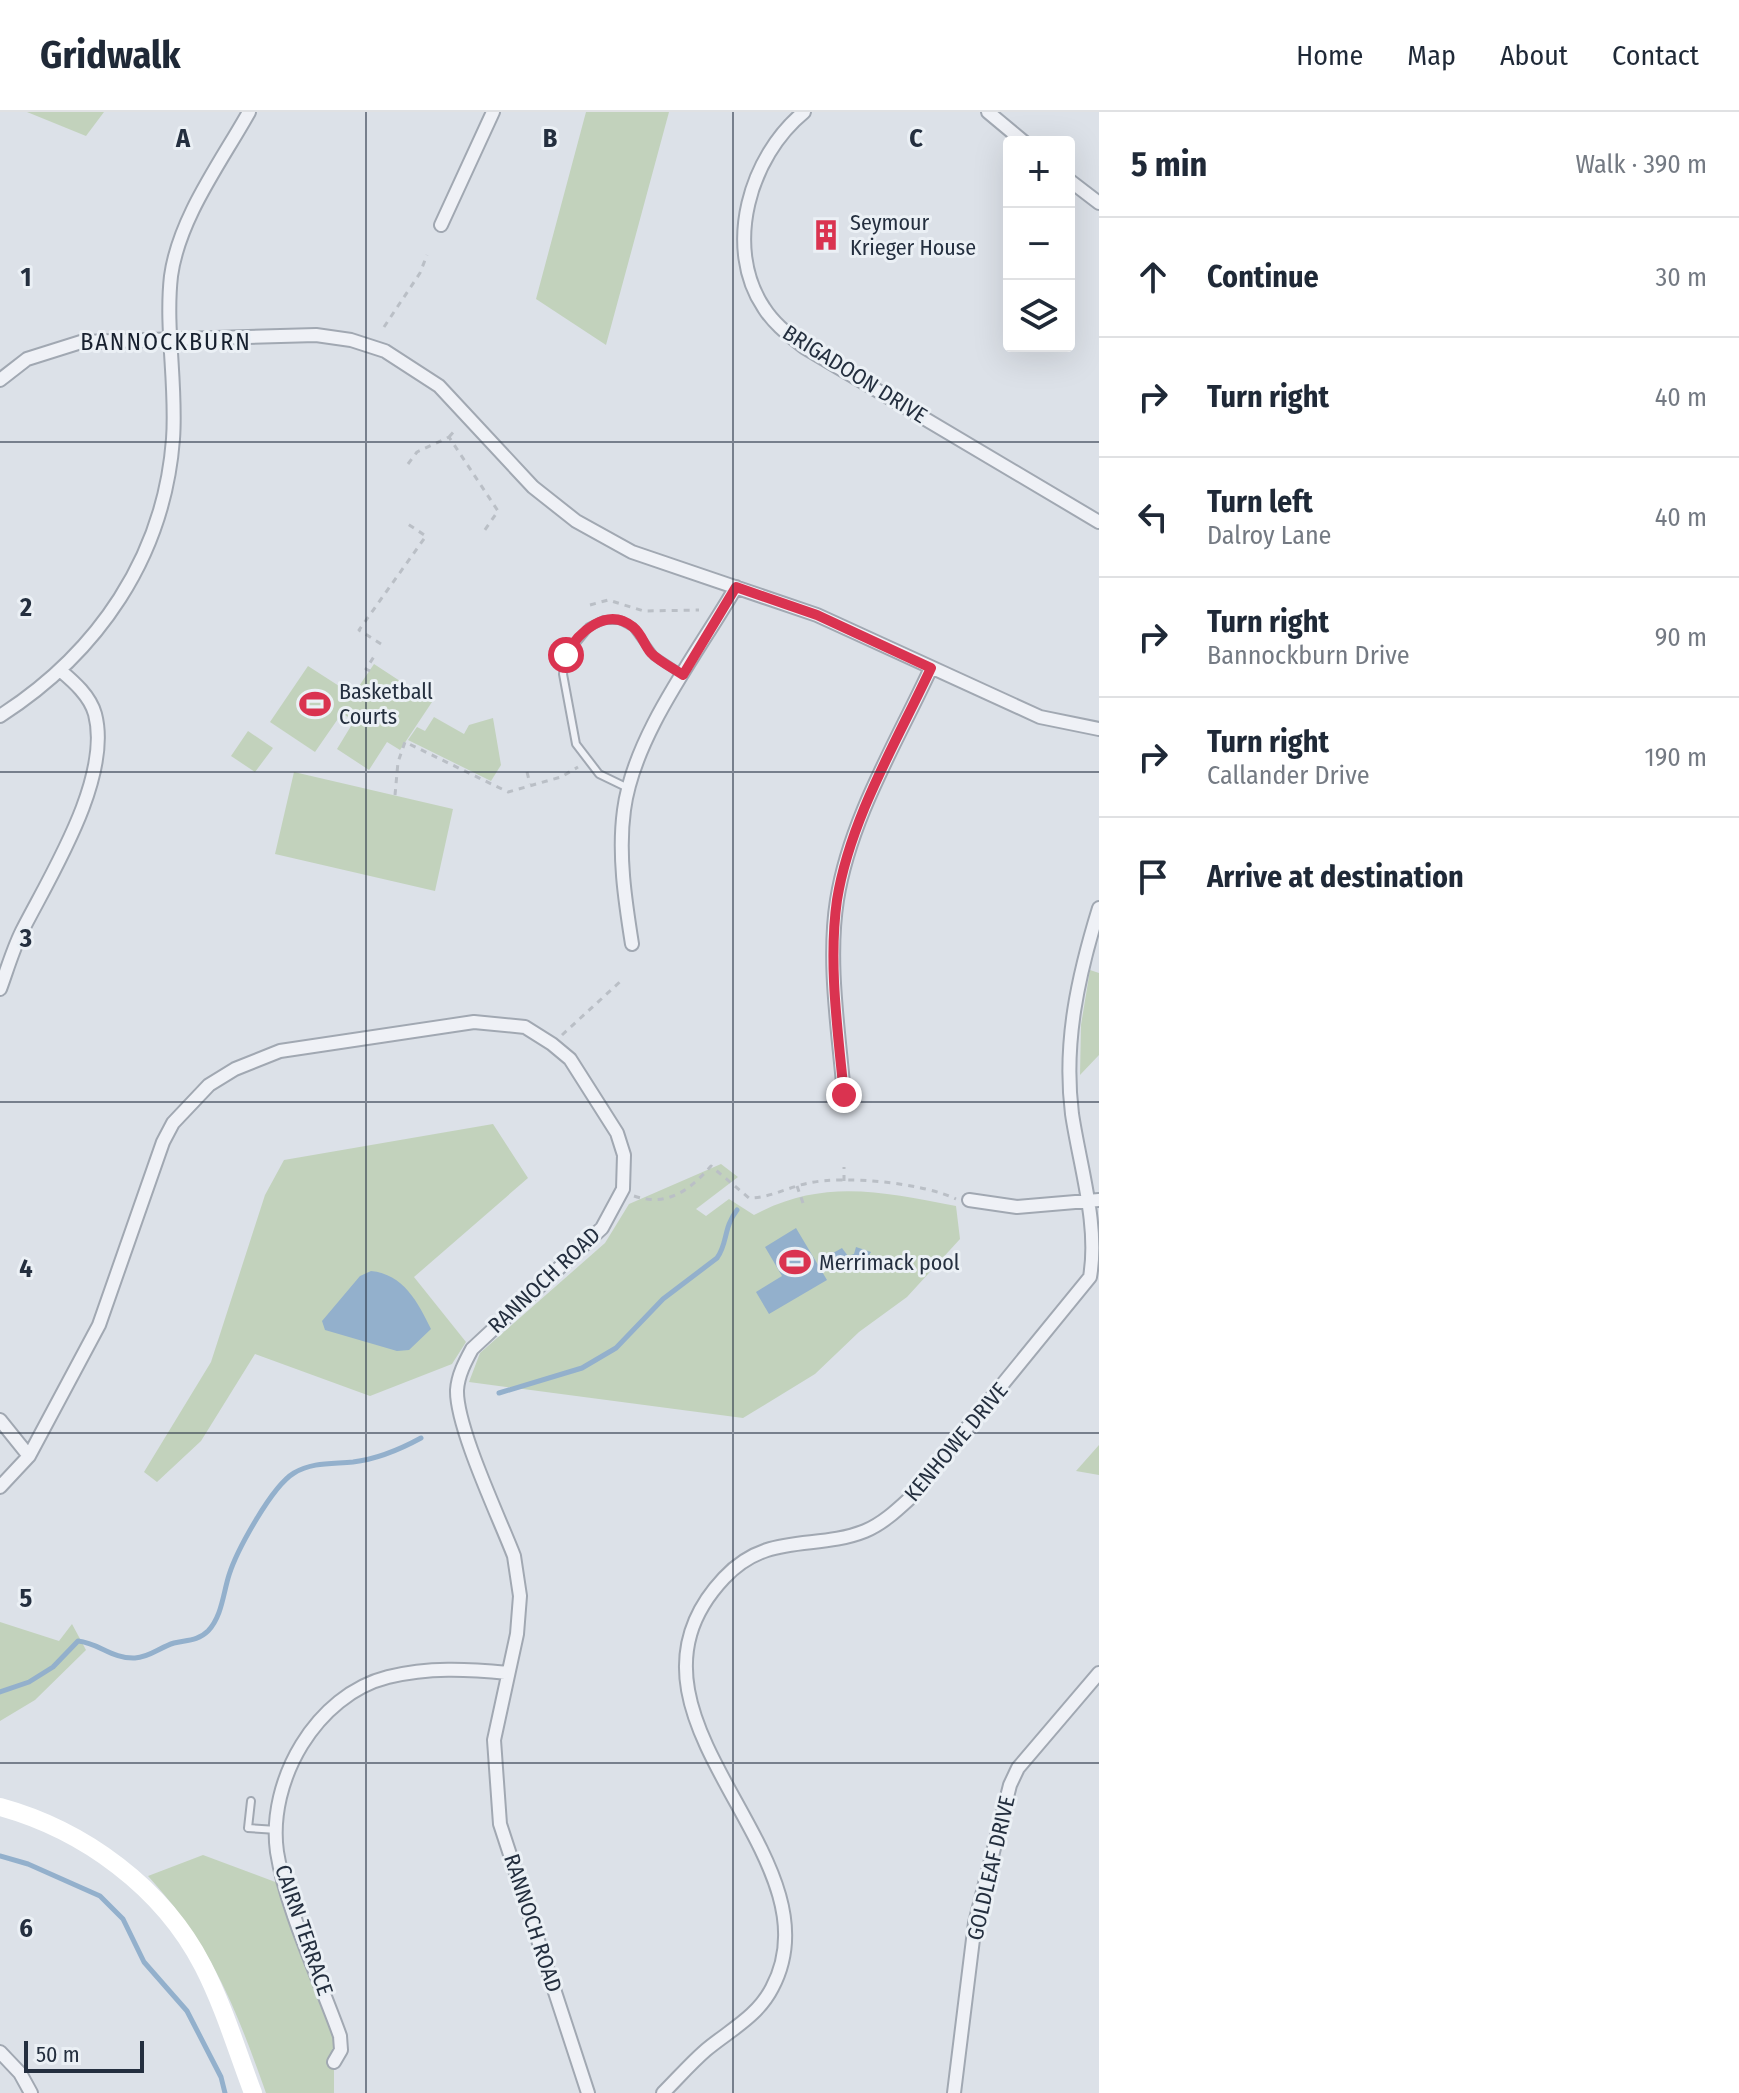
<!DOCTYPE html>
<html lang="en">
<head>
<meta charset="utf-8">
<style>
  :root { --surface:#fff; --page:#f2f2f3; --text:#1f2937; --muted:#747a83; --line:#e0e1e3 }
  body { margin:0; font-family:"Fira Sans Condensed",sans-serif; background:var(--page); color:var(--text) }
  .controls { position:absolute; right:24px; top:24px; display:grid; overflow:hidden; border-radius:8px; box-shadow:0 8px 32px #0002 }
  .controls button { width:72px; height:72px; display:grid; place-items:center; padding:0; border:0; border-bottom:2px solid var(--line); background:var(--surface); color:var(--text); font:40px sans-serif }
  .scale { position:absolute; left:24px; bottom:20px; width:120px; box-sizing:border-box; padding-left:8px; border:4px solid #242f3f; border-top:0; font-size:22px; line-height:28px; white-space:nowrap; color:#242f3f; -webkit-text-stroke:6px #ebf0f5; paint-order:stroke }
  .stop { position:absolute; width:24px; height:24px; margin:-18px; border:6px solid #da3350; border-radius:50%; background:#fff }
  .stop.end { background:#da3350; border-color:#fff; box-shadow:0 2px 8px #0008 }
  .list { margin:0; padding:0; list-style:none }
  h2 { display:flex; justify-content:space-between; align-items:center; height:104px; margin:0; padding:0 32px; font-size:34px }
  h2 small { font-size:26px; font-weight:400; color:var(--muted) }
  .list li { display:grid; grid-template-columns:52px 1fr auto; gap:24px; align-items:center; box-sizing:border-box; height:120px; padding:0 32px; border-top:2px solid var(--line) }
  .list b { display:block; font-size:30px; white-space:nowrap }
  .list p { margin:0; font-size:26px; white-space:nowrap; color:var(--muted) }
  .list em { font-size:26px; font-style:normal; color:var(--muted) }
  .icon { flex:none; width:44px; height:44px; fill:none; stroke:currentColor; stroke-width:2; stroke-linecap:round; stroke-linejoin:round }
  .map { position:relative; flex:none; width:1099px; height:1981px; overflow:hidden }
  header { display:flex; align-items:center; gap:48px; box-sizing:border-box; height:112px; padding:0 40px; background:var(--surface); border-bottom:2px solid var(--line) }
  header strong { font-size:38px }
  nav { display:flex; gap:44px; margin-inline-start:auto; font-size:28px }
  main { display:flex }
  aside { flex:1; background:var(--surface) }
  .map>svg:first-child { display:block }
  .green { fill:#c2d2bc }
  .water { fill:#93b0cc }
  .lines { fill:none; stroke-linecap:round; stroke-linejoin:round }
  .stream { stroke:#93b0cc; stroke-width:5 }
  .lane-casing { stroke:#a1a8b2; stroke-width:10 }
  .street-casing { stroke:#a1a8b2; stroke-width:16 }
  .path { stroke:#babfc6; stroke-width:3; stroke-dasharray:6 6; stroke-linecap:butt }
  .lane { stroke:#eff1f6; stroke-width:6 }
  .street { stroke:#eff1f6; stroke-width:12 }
  .secondary { stroke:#fff; stroke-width:18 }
  .route { stroke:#da3350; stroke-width:10 }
  .grid { fill:none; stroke:#242f3f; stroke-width:2; stroke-opacity:0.55 }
  .labels { text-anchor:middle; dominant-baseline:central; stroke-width:6; stroke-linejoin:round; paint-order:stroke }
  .poi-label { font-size:22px; fill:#242f3f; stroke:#ebf0f5; text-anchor:start }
  .street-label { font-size:22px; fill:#242f3f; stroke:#ebf0f5 }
  .neighbourhood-label { font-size:24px; letter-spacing:2px; fill:#17202f; stroke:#ebf0f5 }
  .grid-label { font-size:26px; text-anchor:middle; font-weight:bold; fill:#242f3f; stroke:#ebf0f5; stroke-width:6; stroke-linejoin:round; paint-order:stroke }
</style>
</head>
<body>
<header>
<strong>Gridwalk</strong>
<nav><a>Home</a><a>Map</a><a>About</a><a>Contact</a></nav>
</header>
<main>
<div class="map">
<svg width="1099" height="1981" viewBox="0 0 1099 1981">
  <rect width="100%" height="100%" fill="#dce1e8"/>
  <path class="green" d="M27 0H104L86 24Z
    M586 0H669L606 233 536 187Z
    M374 552 432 590 400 638 387 630 369 658 337 637 354 609 342 601 315 640 270 610 308 554 353 583Z
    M434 605 464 622 469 613 493 606 501 653 491 669 408 628 417 615 425 619Z
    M248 619 273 636 255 660 231 644Z
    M294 660 453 697 435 779 275 742Z
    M1090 858 1099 861V943L1080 963 1081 913Z
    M493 1012 528 1066 414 1165 466 1230 452 1252 370 1284 255 1242 201 1329 157 1370 144 1360 211 1250 265 1083 284 1048Z
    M721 1052 738 1065 696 1097 706 1104 729 1087 754 1103C824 1066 881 1080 956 1094L960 1127 907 1185 859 1220 815 1262 743 1306 469 1270 480 1241 605 1131 629 1092Z
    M1099 1333V1363L1076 1359Z
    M0 1510 59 1529 72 1512 86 1538 35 1588 0 1609Z
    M203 1743 286 1774 340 1924 334 1950V1981H266C235 1894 212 1834 148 1764Z"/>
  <path class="water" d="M796 1116 827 1168 769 1202 756 1180 782 1164 765 1135Z
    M856 1135 871 1140 861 1156 854 1155 844 1160 833 1141 842 1136 848 1144 854 1142Z
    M371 1159C403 1162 418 1190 431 1217L409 1238 397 1239 325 1218 322 1209 360 1164Z"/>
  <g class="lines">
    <path class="stream" d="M499 1281 582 1256 616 1236 663 1187 717 1146C728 1131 723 1116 737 1098
      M0 1580 29 1570 53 1555 78 1529C99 1531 112 1547 135 1546 150 1545 160 1535 174 1531 186 1528 198 1529 208 1519 222 1504 223 1482 229 1463 237 1438 272 1374 294 1361 312 1350 332 1352 353 1350 378 1347 399 1338 421 1326
      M0 1744 28 1752 100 1784 123 1807 144 1850 187 1899 221 1965 225 1981"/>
    <defs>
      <path id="lane" d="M628 676 599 662 576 632 563 562 566 543 589 515 604 508H620L633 515 654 544 683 563
        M251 1689 248 1716 277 1718"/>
      <path id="street" d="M804 0C750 44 723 135 764 196 774 212 789 223 804 235L1099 410
        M988 0 1024 30
        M1069 68 1099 91
        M441 113 493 0
        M0 268 27 247 81 230 316 223 351 228 385 239 439 274 533 375 576 409 632 440 817 503 1040 605 1099 617
        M0 604C98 541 164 445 173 327 177 273 165 217 171 164 179 106 221 50 249 0
        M632 832C625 788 618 742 624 698 634 622 698 541 736 475
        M0 877C7 858 13 837 22 819 50 764 112 666 95 602 90 584 74 570 61 559
        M844 983C839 920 827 851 837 788 850 706 897 630 931 556
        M969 1088 1017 1095 1099 1088
        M0 1308 29 1344
        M0 1375 29 1344 99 1213 163 1030 173 1011 209 973 235 957 280 939 474 910 525 915 552 932 570 947 617 1021 624 1043 623 1077 602 1116 472 1237C465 1250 458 1263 457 1278 456 1315 499 1405 514 1444L520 1484 517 1522 494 1628 500 1712 588 1981
        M0 1940 20 1961 31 1981
        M334 1950 341 1938 340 1924C320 1868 286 1797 277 1740 267 1669 316 1583 388 1565 429 1555 467 1557 508 1561
        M663 1981C677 1967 691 1951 706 1938 730 1918 757 1905 772 1876 844 1742 594 1604 724 1466 768 1419 815 1439 865 1419 882 1412 896 1399 909 1387L1090 1165C1099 1113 1080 1055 1072 1002 1063 931 1078 864 1099 796
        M954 1981 975 1811 1010 1673 1018 1656 1099 1561"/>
    </defs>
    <use href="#lane" class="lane-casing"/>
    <use href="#street" class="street-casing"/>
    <path class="path" d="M384 215 420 161 427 143
      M449 325 456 317
      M408 352 417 340 449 325 498 399 482 422
      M590 493 608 488 644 499 699 498
      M381 532 359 518 426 424 406 411
      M370 559 366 557 375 543
      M527 660 530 672
      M395 683 398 650 405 630 508 680 561 665 578 655
      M562 923 623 867
      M844 1069V1055
      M797 1074 803 1091
      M634 1084C667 1095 689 1079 711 1054L749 1086C770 1086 788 1075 809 1071 845 1063 923 1071 956 1087"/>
    <use href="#lane" class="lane"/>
    <use href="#street" class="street"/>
    <path class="secondary" d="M0 1695C84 1718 163 1776 203 1854 224 1895 237 1939 253 1981"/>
  </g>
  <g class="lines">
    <path class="route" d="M566 543C578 520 607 494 633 515 642 522 644 533 651 541 660 550 673 556 683 563L736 475 817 503 931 556C897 629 850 707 837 788 828 851 838 920 844 983"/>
  </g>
  <path class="grid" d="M366 0V1981M733 0V1981M0 330H1099M0 660H1099M0 990H1099M0 1321H1099M0 1651H1099"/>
  <defs>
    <symbol id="building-bare" viewBox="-9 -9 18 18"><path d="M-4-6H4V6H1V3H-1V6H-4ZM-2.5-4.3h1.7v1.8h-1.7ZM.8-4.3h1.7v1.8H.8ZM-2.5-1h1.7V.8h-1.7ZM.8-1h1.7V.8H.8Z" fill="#da3350" stroke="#ebf0f5" stroke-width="2.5" paint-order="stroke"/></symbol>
    <symbol id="stadium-bare" viewBox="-9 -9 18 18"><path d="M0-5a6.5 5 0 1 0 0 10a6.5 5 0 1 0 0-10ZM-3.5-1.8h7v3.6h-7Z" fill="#da3350" stroke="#ebf0f5" stroke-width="2.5" paint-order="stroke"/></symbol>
  </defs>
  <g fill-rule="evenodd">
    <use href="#building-bare" x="804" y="101" width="44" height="44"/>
    <use href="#stadium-bare" x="293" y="570" width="44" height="44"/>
    <use href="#stadium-bare" x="773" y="1128" width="44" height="44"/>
  </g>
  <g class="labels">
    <g class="poi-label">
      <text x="850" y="110">Seymour<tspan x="850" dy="25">Krieger House</tspan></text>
      <text x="339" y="579">Basketball<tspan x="339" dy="25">Courts</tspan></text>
      <text x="819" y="1150">Merrimack pool</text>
    </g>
    <g class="street-label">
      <text transform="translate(855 262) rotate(32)">BRIGADOON DRIVE</text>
      <text transform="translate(544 1168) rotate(-43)">RANNOCH ROAD</text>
      <text transform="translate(956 1330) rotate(-50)">KENHOWE DRIVE</text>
      <text transform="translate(991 1756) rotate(-77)">GOLDLEAF DRIVE</text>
      <text transform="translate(533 1811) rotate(72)">RANNOCH ROAD</text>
      <text transform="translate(304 1818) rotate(71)">CAIRN TERRACE</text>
    </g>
    <g class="neighbourhood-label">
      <text x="166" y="230">BANNOCKBURN</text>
    </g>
  </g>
  <g class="grid-label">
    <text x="183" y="35">A</text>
    <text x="550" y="35">B</text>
    <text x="916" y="35">C</text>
    <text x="26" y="174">1</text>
    <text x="26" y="504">2</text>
    <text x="26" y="835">3</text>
    <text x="26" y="1165">4</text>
    <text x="26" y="1495">5</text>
    <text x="26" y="1825">6</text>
  </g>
</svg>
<div class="controls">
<button>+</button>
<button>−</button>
<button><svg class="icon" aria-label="layers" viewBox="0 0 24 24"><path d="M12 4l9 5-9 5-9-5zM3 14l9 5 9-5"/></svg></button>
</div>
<div class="scale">50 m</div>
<div class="stop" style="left:566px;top:543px"></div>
<div class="stop end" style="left:844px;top:983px"></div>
</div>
<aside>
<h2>5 min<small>Walk · 390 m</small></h2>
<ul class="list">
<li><svg class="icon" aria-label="ahead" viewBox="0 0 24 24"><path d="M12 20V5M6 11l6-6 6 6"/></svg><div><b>Continue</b></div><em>30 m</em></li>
<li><svg class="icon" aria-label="right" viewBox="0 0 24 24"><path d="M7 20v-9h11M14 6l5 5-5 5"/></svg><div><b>Turn right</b></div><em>40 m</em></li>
<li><svg class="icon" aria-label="left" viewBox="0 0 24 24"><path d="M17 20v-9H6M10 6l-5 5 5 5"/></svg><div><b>Turn left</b><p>Dalroy Lane</p></div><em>40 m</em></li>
<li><svg class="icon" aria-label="right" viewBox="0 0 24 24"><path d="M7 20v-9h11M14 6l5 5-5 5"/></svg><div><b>Turn right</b><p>Bannockburn Drive</p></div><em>90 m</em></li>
<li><svg class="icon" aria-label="right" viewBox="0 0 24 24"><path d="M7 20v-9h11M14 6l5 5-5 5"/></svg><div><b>Turn right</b><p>Callander Drive</p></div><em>190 m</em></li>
<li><svg class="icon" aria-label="arrive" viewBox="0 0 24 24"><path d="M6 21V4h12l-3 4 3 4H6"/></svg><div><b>Arrive at destination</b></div></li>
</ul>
</aside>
</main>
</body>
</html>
